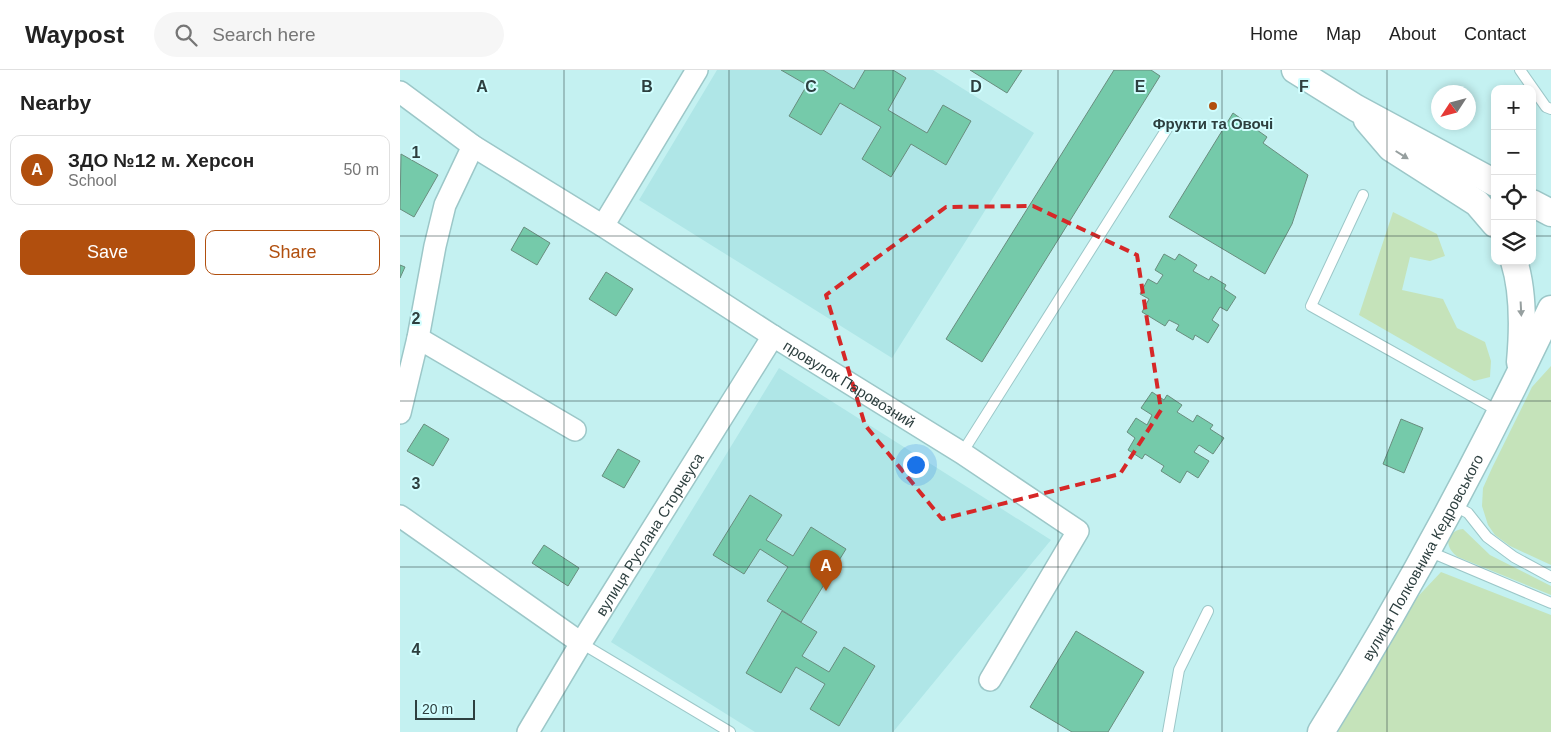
<!DOCTYPE html>
<html lang="en">
<head>
<meta charset="utf-8">
<style>
  :root { --surface:#fff; --page:#f6f6f6; --text:#222; --muted:#767676; --line:#e0e0e0; --accent:#b14f0e }
  body { margin:0; font-family:Helvetica,sans-serif; background:var(--page); color:var(--text) }
  .controls { position:absolute; right:15px; top:15px; display:grid; overflow:hidden; border-radius:10px; box-shadow:0 2px 8px #0003 }
  .controls button { width:45px; height:45px; display:grid; place-items:center; padding:0; border:0; border-bottom:1px solid var(--line); background:var(--surface); color:var(--text); font:25px sans-serif }
  .compass { position:absolute; left:1031px; top:15px; width:45px; height:45px; border-radius:50%; background:var(--surface); box-shadow:0 2px 8px #0003; rotate:234deg }
  .scale { position:absolute; left:15px; bottom:12px; width:60px; box-sizing:border-box; padding-left:5px; border:2px solid #2d3f3f; border-top:0; font-size:14px; line-height:18px; white-space:nowrap; color:#2d3f3f; -webkit-text-stroke:4px #d1feff; paint-order:stroke }
  .you { position:absolute; left:515px; top:394px; width:18px; height:18px; margin:-12px; border:4px solid #fff; border-radius:50%; background:#1a73e8; box-shadow:0 0 0 8px #1a73e833 }
  .badge { display:grid; place-items:center; width:32px; height:32px; border-radius:50%; background:var(--accent); color:#fff; font-size:16px; font-weight:700 }
  .pin { position:absolute; translate:-50% -41px; filter:drop-shadow(0 1px 2px #0008) }
  .pin::after { content:''; position:absolute; top:26px; width:18px; height:15px; background:inherit; clip-path:polygon(0 0,100% 0,50% 100%) }
  .list { margin:0; padding:0; list-style:none }
  h2 { display:flex; justify-content:space-between; align-items:center; height:65px; margin:0; padding:0 20px; font-size:21px }
  h2 small { font-size:16px; font-weight:400; color:var(--muted) }
  .list li { display:grid; grid-template-columns:32px 1fr auto; gap:15px; align-items:center; box-sizing:border-box; height:70px; margin:0 10px 10px; padding:0 10px; border:1px solid var(--line); border-radius:10px }
  .list b { display:block; font-size:19px; white-space:nowrap }
  .list p { margin:0; font-size:16px; white-space:nowrap; color:var(--muted) }
  .list em { font-size:16px; font-style:normal; color:var(--muted) }
  .actions { display:flex; gap:10px; padding:15px 20px }
  .actions a { flex:1; padding:11px 0; border:1px solid var(--accent); border-radius:10px; text-align:center; font-size:18px; color:var(--accent) }
  .actions .main { background:var(--accent); color:#fff }
  .icon { flex:none; width:28px; height:28px; fill:none; stroke:currentColor; stroke-width:2; stroke-linecap:round; stroke-linejoin:round }
  .map { position:relative; flex:none; width:1151px; height:662px; overflow:hidden }
  header { display:flex; align-items:center; gap:30px; box-sizing:border-box; height:70px; padding:0 25px; background:var(--surface); border-bottom:1px solid var(--line) }
  header strong { font-size:24px }
  nav { display:flex; gap:28px; margin-inline-start:auto; font-size:18px }
  .search { width:350px; height:45px; background:var(--page); display:flex; align-items:center; gap:12px; box-sizing:border-box; padding:0 18px; border-radius:28px; color:var(--muted); font-size:19px }
  main { display:flex }
  aside { flex:1; background:var(--surface) }
  .map>svg:first-child { display:block }
  .built { fill:#afe6e7 }
  .green { fill:#c5e3ba }
  .building { fill:#75caaa; stroke:#698d7e }
  .lines { fill:none; stroke-linecap:round; stroke-linejoin:round }
  .service-casing { stroke:#9cc7c8; stroke-width:12 }
  .minor-casing { stroke:#9cc7c8; stroke-width:24 }
  .tertiary-casing { stroke:#9cc7c8; stroke-width:29 }
  .service { stroke:#fff; stroke-width:10 }
  .minor { stroke:#fff; stroke-width:21 }
  .tertiary { stroke:#fff; stroke-width:26 }
  .oneway { fill:#969f9f }
  .marked { fill:none; stroke:#d62828; stroke-width:4; stroke-dasharray:10 6; stroke-linejoin:round }
  .grid { fill:none; stroke:#2d3f3f; stroke-width:1; stroke-opacity:0.55 }
  .poi-dot { fill:#b14f0e; stroke:#d1feff; stroke-width:2 }
  .labels { text-anchor:middle; dominant-baseline:central; stroke-width:4; stroke-linejoin:round; paint-order:stroke }
  .poi-label { font-size:15px; font-weight:bold; fill:#2d3f3f; stroke:#d1feff }
  .street-label { font-size:15px; fill:#2d3f3f; stroke:#d1feff }
  .grid-label { font-size:16px; text-anchor:middle; font-weight:bold; fill:#2d3f3f; stroke:#d1feff; stroke-width:4; stroke-linejoin:round; paint-order:stroke }
</style>
</head>
<body>
<header>
<strong>Waypost</strong>
<div class="search"><svg class="icon" aria-label="search" viewBox="0 0 24 24"><circle cx="10" cy="10" r="6"/><path d="M15 15l6 6"/></svg>Search here</div>
<nav><a>Home</a><a>Map</a><a>About</a><a>Contact</a></nav>
</header>
<main>
<aside>
<h2>Nearby<small></small></h2>
<ul class="list">
<li><span class="badge">A</span><div><b>ЗДО №12 м. Херсон</b><p>School</p></div><em>50 m</em></li>
</ul>
<div class="actions"><a class="main">Save</a><a>Share</a></div>
</aside>
<div class="map">
<svg width="1151" height="662" viewBox="0 0 1151 662">
  <rect width="100%" height="100%" fill="#c4f1f1"/>
  <path class="built" d="M317 0H533L634 63 492 288 239 130Z
    M379 298 651 470 493 662H355L211 572Z"/>
  <path class="green" d="M993 142 1037 164 1045 186 1030 191 1010 187 1002 220 1043 229 1057 258 1085 272 1091 291 1090 307 1074 311 959 245Z
    M1151 296V495L1110 476 1095 465 1088 455 1082 436 1083 418 1092 398 1132 317Z
    M1063 459 1090 485 1151 516V525L1058 487C1043 477 1046 461 1063 459Z
    M1041 502 1151 545V662H938L1008 537Z"/>
  <path class="building" d="M381 0H423L454 19 465 0H493L506 8 488 40 527 63 543 35 571 51 546 95 511 74 491 107 462 89 481 57 440 33 421 65 389 46 407 15Z
    M570 0H622L607 23Z
    M714 0H751L760 6 582 292 546 269Z
    M833 43 867 67 863 73 908 105 892 154 865 204 769 147Z
    M1 84 38 105 14 147 0 139Z
    M124 157 150 173 137 195 111 180Z
    M764 184 775 190 779 184 797 195 793 201 809 210 811 206 826 215 824 219 836 227 827 241 820 237 812 250 819 255 808 273 795 265 793 270 776 260 779 255 769 250 765 256 742 242 749 229 740 224 748 209 757 214 763 205 755 200Z
    M0 195 5 197 0 208Z
    M206 202 233 219 216 246 189 229Z
    M752 322 764 330 767 325 782 335 777 342 793 352 797 345 813 355 810 359 824 368 813 384 799 375 794 382 809 391 798 408 787 401 780 413 761 401 764 396 745 384 742 389 728 380 735 368 727 362 736 348 747 355 752 345 741 338Z
    M1001 349 1023 358 1004 403 983 394Z
    M24 354 49 369 33 396 7 381Z
    M218 379 240 391 224 418 202 406Z
    M350 425 382 445 366 470 393 486 411 457 446 479 401 552 367 531 388 497 360 479 344 504 313 485Z
    M144 475 179 498 168 516 132 493Z
    M382 541 417 562 402 586 429 602 444 577 475 596 439 656 410 639 425 614 396 597 381 623 346 603Z
    M676 561 744 602 708 662H672L630 637Z"/>
  <g class="lines">
    <defs>
      <path id="service" d="M1120 0 1146 37 1151 39
        M963 125 911 236 1100 342
        M562 383 768 57
        M1053 435 1068 443 1087 467 1114 487 1151 507
        M1028 481 1151 533
        M181 573 330 662
        M768 662 779 600 808 541"/>
      <g id="minor">
        <path id="s1" d="M0 22 73 76 203 156 373 266 562 383 678 461 590 610"/>
        <path d="M203 156 297 0"/>
        <path d="M18 268 175 360"/>
        <path d="M0 343 18 268 35 176 45 135 73 76"/>
        <path d="M0 446 181 573"/>
        <path id="s2" d="M128 662 181 573 373 266"/>
      </g>
      <g id="tertiary">
        <path d="M895 0 956 38 1095 113"/>
        <path d="M967 50 991 78 1077 133 1095 154"/>
        <path d="M1132 133 1151 143"/>
        <path d="M1114 191C1124 223 1123 259 1120 292"/>
        <path id="s3" d="M921 662C1006 526 1082 384 1151 239"/>
      </g>
    </defs>
    <use href="#service" class="service-casing"/>
    <use href="#minor" class="minor-casing"/>
    <use href="#tertiary" class="tertiary-casing"/>
    <use href="#service" class="service"/>
    <use href="#minor" class="minor"/>
    <use href="#tertiary" class="tertiary"/>
  </g>
  <defs><path id="oneway-solid" d="M-6-.8H1V-3.2L6.5 0L1 3.2V.8H-6Z" transform="scale(1.25)"/></defs>
  <g class="oneway">
    <use href="#oneway-solid" transform="translate(1002 85) rotate(32)"/>
    <use href="#oneway-solid" transform="translate(1121 239) rotate(87)"/>
  </g>
  <path class="marked" d="M633 136 737 185 761 340 720 404 542 449 465 355 426 225 546 137Z"/>
  <path class="grid" d="M164 0V662M329 0V662M493 0V662M658 0V662M822 0V662M987 0V662M0 166H1095M1132 166H1151M0 331H1151M0 497H1151"/>
  <circle class="poi-dot" cx="813" cy="36" r="5"/>
  <g class="labels">
    <g class="poi-label">
      <text x="813" y="53">Фрукти та Овочі</text>
    </g>
    <g class="street-label">
      <text stroke="none"><textPath href="#s1" startOffset="536">провулок Паровозний</textPath></text>
      <text stroke="none"><textPath href="#s2" startOffset="232">вулиця Руслана Сторчеуса</textPath></text>
      <text stroke="none"><textPath href="#s3" startOffset="202">вулиця Полковника Кедровського</textPath></text>
    </g>
  </g>
  <g class="grid-label">
    <text x="82" y="22">A</text>
    <text x="247" y="22">B</text>
    <text x="411" y="22">C</text>
    <text x="576" y="22">D</text>
    <text x="740" y="22">E</text>
    <text x="904" y="22">F</text>
    <text x="16" y="88">1</text>
    <text x="16" y="254">2</text>
    <text x="16" y="419">3</text>
    <text x="16" y="585">4</text>
  </g>
</svg>
<div class="controls">
<button>+</button>
<button>−</button>
<button><svg class="icon" aria-label="locate" viewBox="0 0 24 24"><circle cx="12" cy="12" r="6"/><path d="M12 2v4M12 18v4M2 12h4M18 12h4"/></svg></button>
<button><svg class="icon" aria-label="layers" viewBox="0 0 24 24"><path d="M12 4l9 5-9 5-9-5zM3 14l9 5 9-5"/></svg></button>
</div>
<svg class="compass" viewBox="-18 -18 36 36"><path d="M0-13l5 13h-10z" fill="#e53935"/><path d="M0 13l5-13h-10z" fill="#767676"/></svg>
<div class="scale">20 m</div>
<div class="you"></div>
<div class="pin badge" style="left:426px;top:521px">A</div>
</div>
</main>
</body>
</html>
